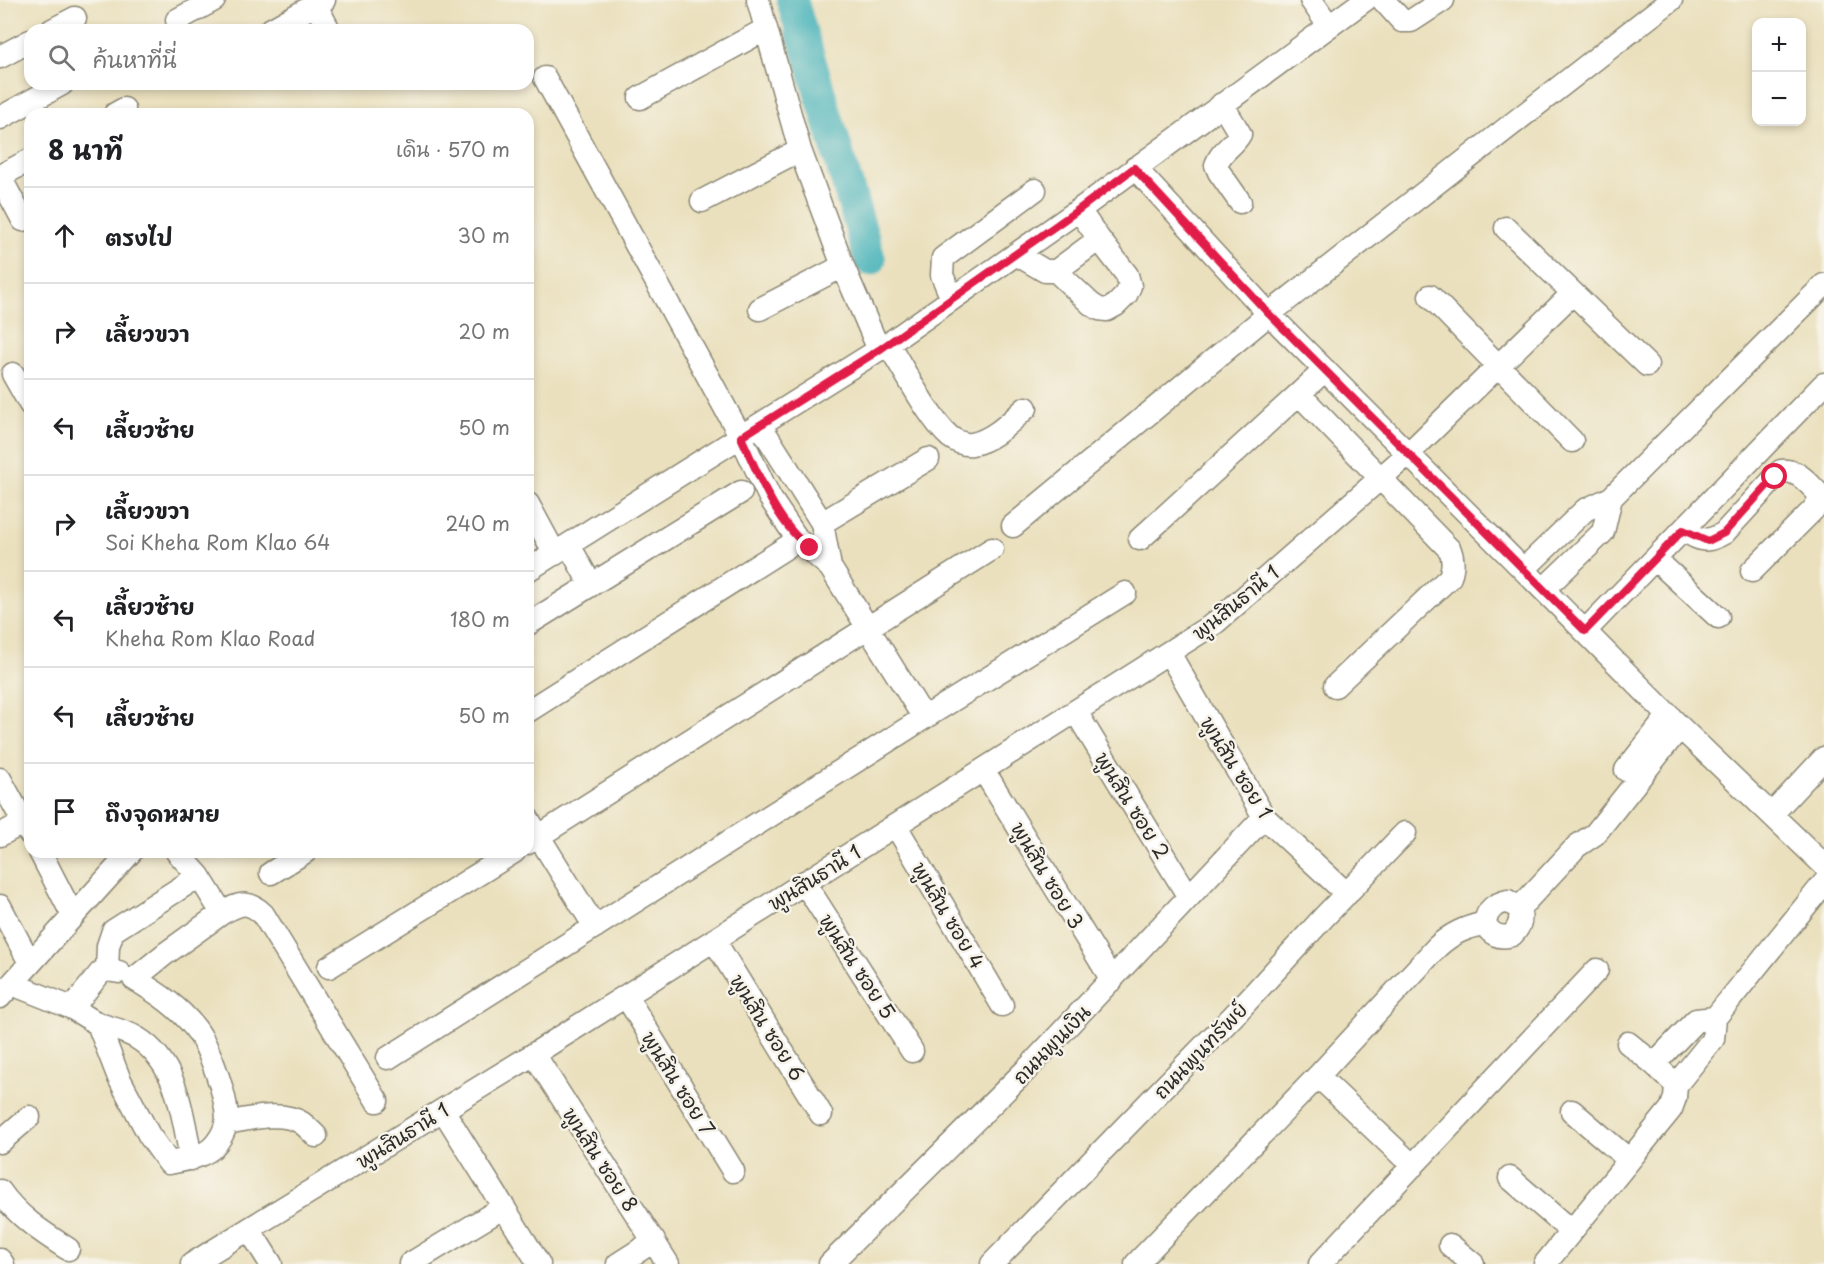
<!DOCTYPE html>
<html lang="th">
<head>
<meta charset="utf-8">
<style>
  :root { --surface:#fff; --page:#f6f6f6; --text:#202124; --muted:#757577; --line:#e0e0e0 }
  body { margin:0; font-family:"Playpen Sans","Playpen Sans Thai",sans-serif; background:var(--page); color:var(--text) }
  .controls { position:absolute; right:18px; top:18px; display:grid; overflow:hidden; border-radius:12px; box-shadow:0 3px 9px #0003 }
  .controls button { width:54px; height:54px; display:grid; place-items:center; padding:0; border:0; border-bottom:2px solid var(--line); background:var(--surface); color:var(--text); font:30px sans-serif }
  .stop { position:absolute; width:18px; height:18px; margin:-14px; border:4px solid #e11d48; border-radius:50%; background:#fff }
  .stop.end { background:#e11d48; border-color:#fff; box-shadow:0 2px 6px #0008 }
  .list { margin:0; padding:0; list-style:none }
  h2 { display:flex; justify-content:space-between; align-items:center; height:78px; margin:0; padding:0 24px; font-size:26px }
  h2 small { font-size:20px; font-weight:400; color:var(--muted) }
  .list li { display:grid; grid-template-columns:39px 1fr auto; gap:18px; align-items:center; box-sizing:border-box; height:96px; padding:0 24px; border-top:2px solid var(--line) }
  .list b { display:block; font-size:22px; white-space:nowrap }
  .list p { margin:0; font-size:20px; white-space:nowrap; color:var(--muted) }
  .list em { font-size:20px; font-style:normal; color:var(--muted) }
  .icon { flex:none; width:33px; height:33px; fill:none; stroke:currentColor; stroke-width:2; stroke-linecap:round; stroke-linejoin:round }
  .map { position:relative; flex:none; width:1824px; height:1264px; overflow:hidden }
  .search { position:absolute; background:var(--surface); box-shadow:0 3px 9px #0003; left:24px; top:24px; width:510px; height:66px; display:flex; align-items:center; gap:15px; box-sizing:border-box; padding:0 21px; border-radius:18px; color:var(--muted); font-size:22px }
  .panel { position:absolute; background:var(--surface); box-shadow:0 3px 9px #0003; left:24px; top:108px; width:510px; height:750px; border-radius:18px }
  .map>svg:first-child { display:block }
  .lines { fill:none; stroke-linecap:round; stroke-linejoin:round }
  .river { stroke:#40b0b8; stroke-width:32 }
  .minor-casing { stroke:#8a8674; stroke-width:25 }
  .minor { stroke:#fff; stroke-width:22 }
  .route { stroke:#e11d48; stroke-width:8 }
  .labels { text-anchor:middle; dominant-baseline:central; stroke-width:5; stroke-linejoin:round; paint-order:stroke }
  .street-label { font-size:20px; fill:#2b2b2b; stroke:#f7f3e8 }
</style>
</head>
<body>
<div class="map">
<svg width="1824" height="1264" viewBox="0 0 1824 1264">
  <rect width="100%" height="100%" fill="#f7f3e8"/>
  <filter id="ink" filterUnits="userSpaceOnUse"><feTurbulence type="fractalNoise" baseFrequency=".0167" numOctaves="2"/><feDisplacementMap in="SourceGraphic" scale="12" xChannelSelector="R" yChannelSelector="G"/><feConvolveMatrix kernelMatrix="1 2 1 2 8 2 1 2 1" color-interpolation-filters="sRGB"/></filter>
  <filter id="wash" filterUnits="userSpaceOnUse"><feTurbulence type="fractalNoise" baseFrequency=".008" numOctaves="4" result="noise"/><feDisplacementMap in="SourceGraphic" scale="24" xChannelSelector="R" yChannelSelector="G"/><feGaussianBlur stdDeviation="1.35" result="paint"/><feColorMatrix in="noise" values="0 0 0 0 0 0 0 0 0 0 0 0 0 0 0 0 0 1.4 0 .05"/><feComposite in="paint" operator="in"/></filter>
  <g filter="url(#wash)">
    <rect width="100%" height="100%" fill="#eae0bd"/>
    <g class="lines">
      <path class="river" d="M792 0 870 260"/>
    </g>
  </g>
  <g filter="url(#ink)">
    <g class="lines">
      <defs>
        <path id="minor" d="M313 0 329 30
          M758 0 800 150
          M1311 0 1329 26
          M1383 0 1402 21H1411L1443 0
          M177 20 214 0
          M52 30 75 18
          M270 30 324 0
          M0 57 30 41
          M545 78 741 437 770 498 798 540 830 567 924 718
          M640 98 766 29
          M1222 104 1240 134C1233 147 1221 150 1216 165L1219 172 1240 202
          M115 114 124 109
          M0 118 62 84
          M1135 168 1269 314 1680 727 1824 865
          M0 176 30 160
          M0 177 23 220
          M702 201 800 150 843 266 879 350
          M1506 228 1647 365
          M1016 254 1045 271H1056L1091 304 1099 309 1107 310 1116 305 1126 295 1130 286 1127 275 1099 239 1079 210
          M1056 271 1099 239
          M1430 296 1572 441
          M952 299 942 275 943 258 1035 190
          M760 309 843 266
          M888 344C904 369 929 419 950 437 957 442 964 445 972 444 994 440 1011 421 1026 408
          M13 374 30 404
          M1299 394 1450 550C1454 560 1453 567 1450 577L1335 686
          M760 425 822 523 830 567
          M528 504 555 554
          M822 523 928 459
          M1013 526 1269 314 1671 0
          M1683 530C1701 540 1705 544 1724 533L1781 471C1798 469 1808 483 1819 494L1818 503 1813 510 1752 571
          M1140 539 1325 370
          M569 545 591 585
          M1655 559 1718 617
          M1524 569 1585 510 1611 498 1824 285
          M528 570 888 344 1079 210 1365 0
          M1544 589 1603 532 1611 498
          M528 624 741 492
          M1585 631 1824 384
          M1169 653 1264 817 1347 894
          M528 711 798 540
          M1076 712 1189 897
          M1626 770 1669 715
          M984 771 1112 980
          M0 779 30 834
          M1772 814 1824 758
          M528 819 595 927
          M896 826 1002 1005
          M0 835 24 822
          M528 843 992 549
          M40 852 73 916
          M271 873 305 852
          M804 882 912 1051
          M0 906 30 963
          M222 913C239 904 247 899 263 914L377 1101
          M1485 923C1490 935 1500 939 1512 935 1520 927 1523 918 1518 908
          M714 940 821 1114
          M329 967 514 852
          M107 970 108 946 113 931 199 876
          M12 984 72 1008 98 1024 119 1078 149 1135 169 1163C183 1160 200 1158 212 1148 218 1142 224 1133 226 1124 231 1105 208 1044 195 1028 179 1007 156 992 134 979L165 954 222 913 199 876 177 852
          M626 996 733 1171
          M0 997 131 852
          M72 1008 101 972 107 970 119 972
          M98 1024C111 1028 126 1031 137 1038 178 1063 183 1116 191 1159
          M534 1054 668 1264
          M388 1058 924 718 1125 593
          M1654 1064 1696 1020 1715 1018
          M1318 1076 1413 1166
          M1676 1085 1713 1039 1715 1018 1824 883
          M443 1110 539 1264
          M1572 1111 1629 1160
          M227 1123C249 1119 282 1110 302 1123 307 1127 312 1132 316 1136
          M0 1142 29 1117
          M1510 1178 1571 1231
          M0 1191C17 1216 43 1233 68 1249
          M249 1229 271 1264
          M1450 1245 1473 1264
          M0 1260 3 1264
          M192 1264 534 1054 1215 623 1408 454 1573 293
          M410 1264 504 1207
          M618 1264 654 1241
          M830 1264 1030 1066 1264 817
          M992 1264 1238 1011 1324 917 1405 833
          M1136 1264 1318 1076 1437 947C1452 933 1465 928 1485 923 1487 909 1495 904 1508 901L1518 908 1527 900 1577 846 1595 834 1680 727
          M1320 1264 1597 970
          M1545 1264 1671 1109 1675 1098 1676 1085 1654 1064 1628 1043"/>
      </defs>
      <use href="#minor" class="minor-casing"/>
      <use href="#minor" class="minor"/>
    </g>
  </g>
  <g class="lines" filter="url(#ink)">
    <path class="route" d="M810 548C777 525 758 473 741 437L879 350 1078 210 1134 168 1269 314 1585 631 1683 530 1708 541 1724 533 1775 477"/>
  </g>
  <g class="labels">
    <g class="street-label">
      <text transform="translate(1235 602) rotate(-39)">พูนสินธานี 1</text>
      <text transform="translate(1237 767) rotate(58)">พูนสิน ซอย 1</text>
      <text transform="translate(1133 805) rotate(58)">พูนสิน ซอย 2</text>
      <text transform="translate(1048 875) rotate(59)">พูนสิน ซอย 3</text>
      <text transform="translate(814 877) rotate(-32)">พูนสินธานี 1</text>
      <text transform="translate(949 915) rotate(59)">พูนสิน ซอย 4</text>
      <text transform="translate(858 966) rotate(57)">พูนสิน ซอย 5</text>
      <text transform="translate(768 1027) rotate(58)">พูนสิน ซอย 6</text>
      <text transform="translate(1051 1044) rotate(-46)">ถนนพูนเงิน</text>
      <text transform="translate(1200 1050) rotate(-46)">ถนนพูนทรัพย์</text>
      <text transform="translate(679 1083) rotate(58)">พูนสิน ซอย 7</text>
      <text transform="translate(402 1135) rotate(-32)">พูนสินธานี 1</text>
      <text transform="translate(601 1159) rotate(57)">พูนสิน ซอย 8</text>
    </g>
  </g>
</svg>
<div class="controls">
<button>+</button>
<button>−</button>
</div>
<div class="stop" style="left:1775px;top:477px"></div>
<div class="stop end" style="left:810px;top:548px"></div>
<div class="search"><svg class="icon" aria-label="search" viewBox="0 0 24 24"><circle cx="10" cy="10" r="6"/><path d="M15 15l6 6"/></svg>ค้นหาที่นี่</div>
<section class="panel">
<h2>8 นาที<small>เดิน · 570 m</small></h2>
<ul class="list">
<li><svg class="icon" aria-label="ahead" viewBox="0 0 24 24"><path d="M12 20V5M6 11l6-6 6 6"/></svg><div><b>ตรงไป</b></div><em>30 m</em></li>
<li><svg class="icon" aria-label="right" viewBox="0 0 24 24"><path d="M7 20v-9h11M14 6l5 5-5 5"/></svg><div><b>เลี้ยวขวา</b></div><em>20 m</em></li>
<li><svg class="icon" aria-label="left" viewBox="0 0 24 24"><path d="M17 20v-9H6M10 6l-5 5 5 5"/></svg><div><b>เลี้ยวซ้าย</b></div><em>50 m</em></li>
<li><svg class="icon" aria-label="right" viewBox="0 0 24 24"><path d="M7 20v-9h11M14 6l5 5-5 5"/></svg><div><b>เลี้ยวขวา</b><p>Soi Kheha Rom Klao 64</p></div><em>240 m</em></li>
<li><svg class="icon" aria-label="left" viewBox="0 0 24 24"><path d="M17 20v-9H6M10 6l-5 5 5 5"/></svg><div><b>เลี้ยวซ้าย</b><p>Kheha Rom Klao Road</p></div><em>180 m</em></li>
<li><svg class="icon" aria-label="left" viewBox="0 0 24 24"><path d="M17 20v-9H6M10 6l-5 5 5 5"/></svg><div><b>เลี้ยวซ้าย</b></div><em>50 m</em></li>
<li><svg class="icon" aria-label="arrive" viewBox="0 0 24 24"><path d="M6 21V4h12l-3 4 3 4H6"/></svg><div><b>ถึงจุดหมาย</b></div></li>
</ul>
</section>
</div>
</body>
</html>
